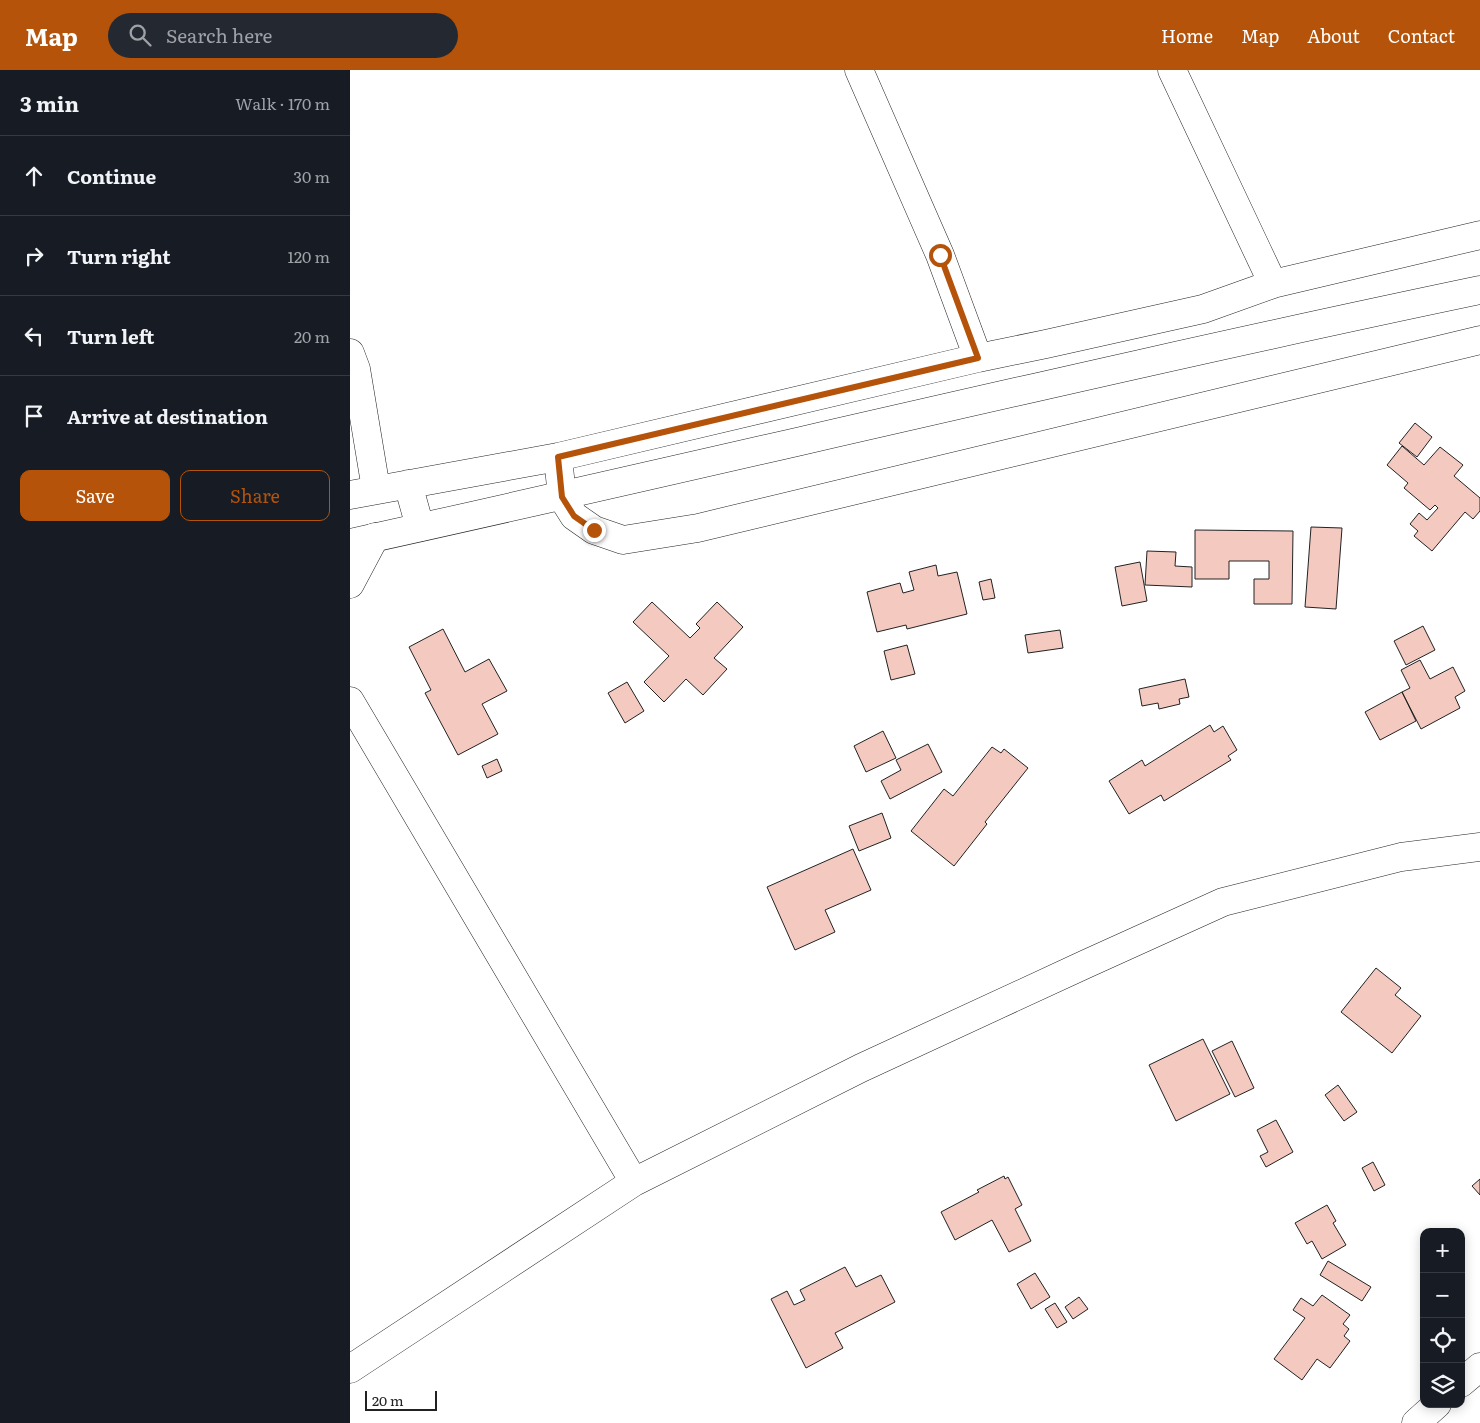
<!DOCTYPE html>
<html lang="en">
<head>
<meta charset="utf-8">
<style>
  :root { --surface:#171b24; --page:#242831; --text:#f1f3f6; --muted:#9ea1a6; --line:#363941; --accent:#b45309 }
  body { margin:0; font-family:Literata,serif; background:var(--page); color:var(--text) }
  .controls { position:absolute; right:15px; bottom:15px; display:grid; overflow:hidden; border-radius:10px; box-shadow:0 2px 12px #0003 }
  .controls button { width:45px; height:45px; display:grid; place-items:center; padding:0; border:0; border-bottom:1px solid var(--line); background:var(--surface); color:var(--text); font:25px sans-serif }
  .scale { position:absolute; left:15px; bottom:12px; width:72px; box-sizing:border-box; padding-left:5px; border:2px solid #222; border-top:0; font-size:14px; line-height:18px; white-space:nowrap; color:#222; -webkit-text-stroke:4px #fff; paint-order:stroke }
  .stop { position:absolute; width:15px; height:15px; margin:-11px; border:4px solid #b45309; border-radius:50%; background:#fff }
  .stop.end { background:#b45309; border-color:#fff; box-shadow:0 1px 5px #0008 }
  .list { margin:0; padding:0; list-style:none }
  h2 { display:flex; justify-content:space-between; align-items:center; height:65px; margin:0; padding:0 20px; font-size:21px }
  h2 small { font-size:16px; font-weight:400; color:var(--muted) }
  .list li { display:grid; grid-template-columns:32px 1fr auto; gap:15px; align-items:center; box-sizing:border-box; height:80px; padding:0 20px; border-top:1px solid var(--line) }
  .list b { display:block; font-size:19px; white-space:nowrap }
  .list em { font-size:16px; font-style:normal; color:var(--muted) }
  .actions { display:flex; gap:10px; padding:15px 20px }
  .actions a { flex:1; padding:11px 0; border:1px solid var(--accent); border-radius:10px; text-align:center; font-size:18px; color:var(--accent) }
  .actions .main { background:var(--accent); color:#fff }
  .icon { flex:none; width:28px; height:28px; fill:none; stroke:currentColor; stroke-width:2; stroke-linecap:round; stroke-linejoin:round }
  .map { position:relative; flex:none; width:1130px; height:1353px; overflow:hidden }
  header { display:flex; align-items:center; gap:30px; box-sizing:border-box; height:70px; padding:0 25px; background:var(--accent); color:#fff }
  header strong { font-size:24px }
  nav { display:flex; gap:28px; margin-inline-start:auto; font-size:18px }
  .search { width:350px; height:45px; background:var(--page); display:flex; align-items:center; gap:12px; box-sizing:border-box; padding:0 18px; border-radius:28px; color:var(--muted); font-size:19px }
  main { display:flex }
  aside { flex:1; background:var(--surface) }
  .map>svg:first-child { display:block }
  .building { fill:#f3c9c0; stroke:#222 }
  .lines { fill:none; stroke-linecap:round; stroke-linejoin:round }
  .minor-casing { stroke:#222; stroke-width:29 }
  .highway-casing { stroke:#222; stroke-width:29 }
  .minor { stroke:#fff; stroke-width:28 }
  .highway { stroke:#fff; stroke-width:28 }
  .route { stroke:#b45309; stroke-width:6 }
</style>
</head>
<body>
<header>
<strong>Map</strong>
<div class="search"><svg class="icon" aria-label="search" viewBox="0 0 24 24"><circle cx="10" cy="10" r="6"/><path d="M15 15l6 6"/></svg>Search here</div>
<nav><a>Home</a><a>Map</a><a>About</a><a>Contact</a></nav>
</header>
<main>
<aside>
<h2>3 min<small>Walk · 170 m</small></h2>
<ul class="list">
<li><svg class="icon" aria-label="ahead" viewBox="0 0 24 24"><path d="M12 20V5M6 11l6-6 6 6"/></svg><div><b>Continue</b></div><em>30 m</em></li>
<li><svg class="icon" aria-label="right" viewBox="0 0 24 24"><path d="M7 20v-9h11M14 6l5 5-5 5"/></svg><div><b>Turn right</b></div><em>120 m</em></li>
<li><svg class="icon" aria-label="left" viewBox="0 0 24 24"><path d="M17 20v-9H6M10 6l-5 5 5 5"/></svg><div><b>Turn left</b></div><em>20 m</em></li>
<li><svg class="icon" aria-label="arrive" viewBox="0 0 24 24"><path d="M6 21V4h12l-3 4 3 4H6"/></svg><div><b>Arrive at destination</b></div></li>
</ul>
<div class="actions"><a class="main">Save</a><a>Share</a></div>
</aside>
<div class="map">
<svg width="1130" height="1353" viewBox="0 0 1130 1353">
  <rect width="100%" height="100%" fill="#fff"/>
  <path class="building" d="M1065 353 1082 367 1067 387 1049 373Z
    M1052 376 1074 395 1090 377 1113 395 1104 406 1130 428V441L1123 449 1115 442 1082 481 1064 466 1068 461 1060 454 1069 443 1077 450 1088 438 1085 435 1080 440 1054 418 1058 413 1037 395Z
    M961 457 992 458 986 539 955 537Z
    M845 460 943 461 942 534H904V509H919V491H879V509H845Z
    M797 481 826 482 825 496 842 497V517L795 515Z
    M790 492 797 531 772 536 765 497Z
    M586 495 588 506 607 502 617 544 557 559 556 555 527 562 517 522 550 513 553 523 564 520 559 502Z
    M641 509 645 528 633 530 629 512Z
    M302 532 340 568 350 558 346 554 367 532 393 557 364 588 377 599 353 625 336 609 314 632 294 612 319 586 283 552Z
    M1073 556 1085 580 1056 595 1044 571Z
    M93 559 115 602 139 589 157 621 132 634 148 664 108 685 75 623 81 620 59 577Z
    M710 560 713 578 678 583 675 565Z
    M557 575 565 604 541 610 534 581Z
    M1070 590 1080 609 1103 597 1115 621 1105 627 1110 638 1071 659 1052 622 1060 618 1051 600Z
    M835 609 839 627 829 629 830 634 809 639 808 633 792 636 789 619Z
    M277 612 294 641 275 653 258 623Z
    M1052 622 1066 651 1030 670 1015 642Z
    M860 655 864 662 873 656 887 680 878 686 881 690 814 731 811 725 779 744 759 711 792 690 795 696Z
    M533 661 546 688 516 702 504 676Z
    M578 674 592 702 540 729 531 711 551 700 546 690Z
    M642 677 651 683 654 679 678 698 635 752 637 754 604 796 561 761 594 719 603 726Z
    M147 689 152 701 137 708 132 696Z
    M532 743 541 768 509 781 499 756Z
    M503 779 521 820 475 840 485 862 445 880 417 817Z
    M1026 898 1051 918 1045 925 1071 946 1042 983 991 942Z
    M853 969 880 1024 826 1051 799 995Z
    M882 971 904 1018 885 1027 862 981Z
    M988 1015 1007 1042 994 1051 975 1025Z
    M926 1050 943 1082 916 1097 910 1086 918 1082 907 1060Z
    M1023 1092 1035 1115 1024 1121 1012 1098Z
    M654 1106 655 1109 658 1107 672 1135 665 1139 681 1171 659 1182 642 1150 605 1170 591 1142 629 1122 627 1120Z
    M1130 1109V1125L1122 1116Z
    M977 1135 986 1151 983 1153 996 1175 972 1189 962 1171 957 1174 945 1153Z
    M978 1191 1021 1217 1012 1231 970 1205Z
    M495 1197 506 1217 531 1205 545 1232 485 1263 493 1278 456 1298 421 1229 437 1221 444 1235 455 1230 450 1220Z
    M685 1203 700 1227 681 1239 667 1214Z
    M972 1225 1000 1245 993 1254 999 1259 994 1266 1000 1271 980 1298 967 1289 952 1310 924 1289 955 1248 943 1240 951 1228 963 1236Z
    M729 1227 738 1239 723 1249 715 1237Z
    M705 1233 717 1252 707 1258 695 1239Z"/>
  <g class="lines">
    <defs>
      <path id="minor" d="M509 0 590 185 628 288
        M822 0 923 214
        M0 283 6 299 26 419
        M208 387 212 427 224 446 244 460 273 470 348 458 1130 270
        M58 414 70 457
        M0 425 208 387 628 288 696 274 853 239 923 214 1130 165
        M0 514 25 467
        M0 631 284 1112
        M0 1299 284 1112 511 998 736 894 873 832 1051 787 1130 777
        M1111 1313 1130 1297
        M1066 1353 1087 1334"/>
      <path id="highway" d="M0 473C377 390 752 299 1130 220"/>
    </defs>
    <use href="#minor" class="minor-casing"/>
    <use href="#highway" class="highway-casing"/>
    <use href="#minor" class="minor"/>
    <use href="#highway" class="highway"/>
  </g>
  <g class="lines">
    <path class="route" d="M244 460 224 446 212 427 208 387 628 288 590 185"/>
  </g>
</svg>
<div class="controls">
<button>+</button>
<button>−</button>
<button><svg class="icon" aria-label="locate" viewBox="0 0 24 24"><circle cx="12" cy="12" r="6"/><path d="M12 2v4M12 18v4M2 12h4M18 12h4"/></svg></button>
<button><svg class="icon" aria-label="layers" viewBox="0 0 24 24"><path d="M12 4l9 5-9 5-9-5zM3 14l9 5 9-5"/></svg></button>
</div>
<div class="scale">20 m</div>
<div class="stop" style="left:590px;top:185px"></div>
<div class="stop end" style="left:244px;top:460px"></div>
</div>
</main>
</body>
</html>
